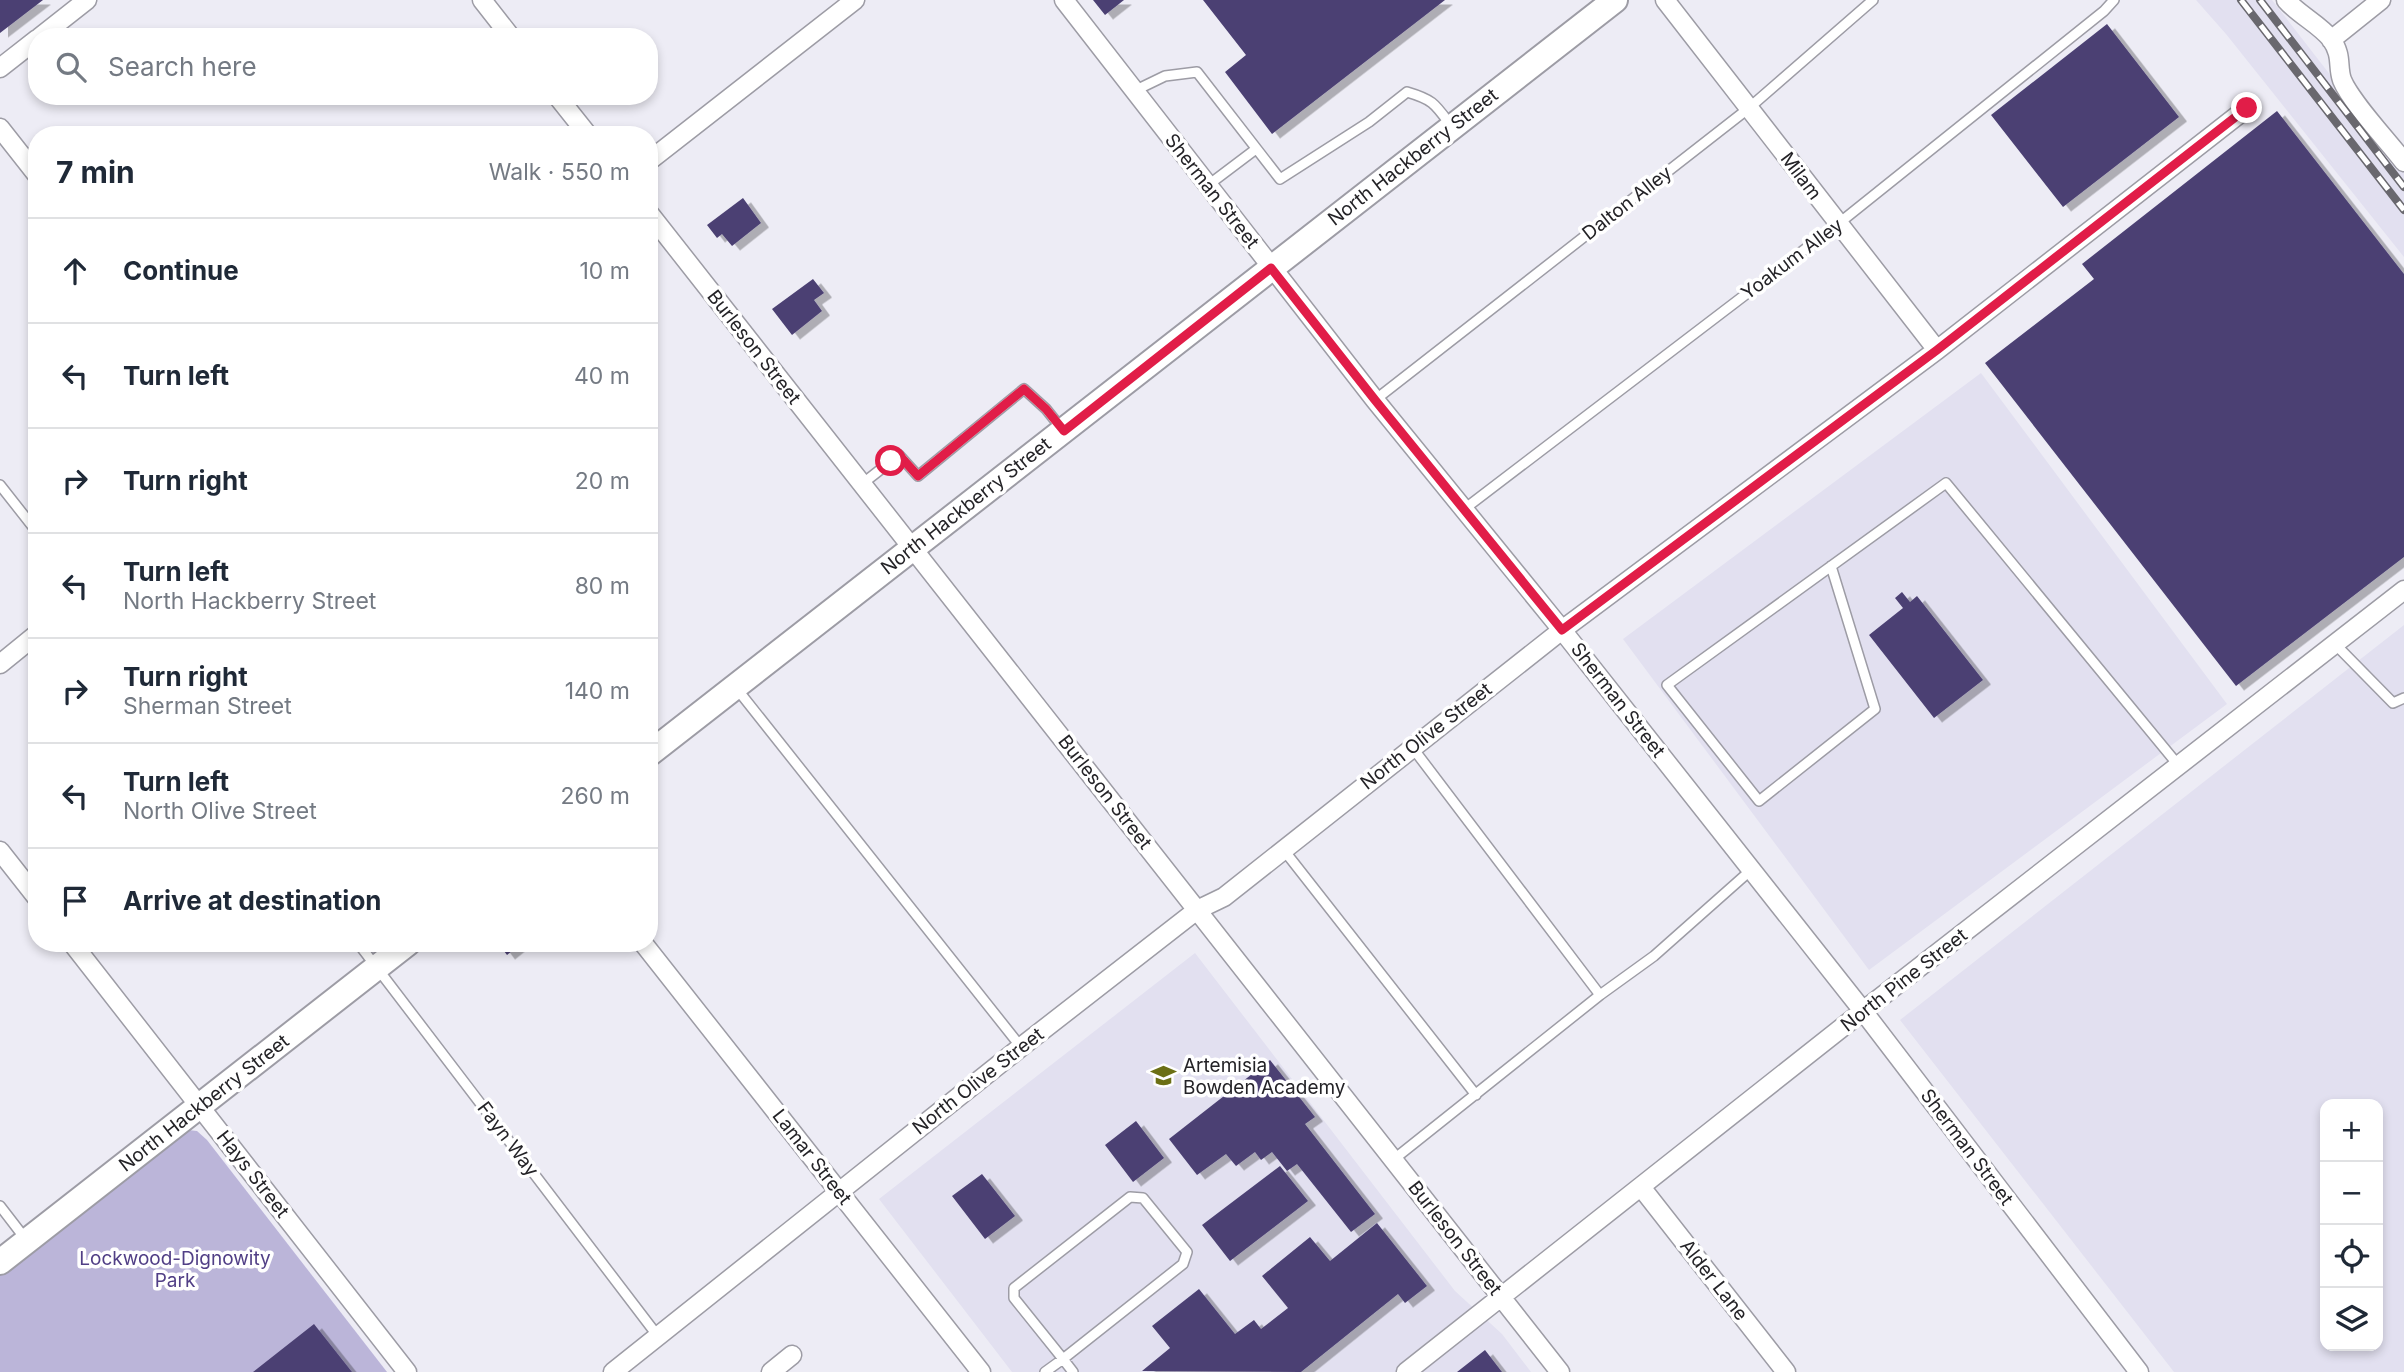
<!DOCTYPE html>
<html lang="en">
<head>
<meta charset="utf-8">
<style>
  :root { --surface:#fff; --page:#f2f2f3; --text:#1f2937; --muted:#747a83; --line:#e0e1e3 }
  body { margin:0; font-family:Inter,sans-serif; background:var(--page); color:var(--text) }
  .controls { position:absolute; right:21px; bottom:21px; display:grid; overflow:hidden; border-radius:14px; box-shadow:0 4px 10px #0003 }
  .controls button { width:63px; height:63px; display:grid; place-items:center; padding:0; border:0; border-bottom:2px solid var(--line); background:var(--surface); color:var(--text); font:35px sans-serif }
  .stop { position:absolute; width:21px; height:21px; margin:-16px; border:5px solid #e11d48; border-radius:50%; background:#fff }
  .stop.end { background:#e11d48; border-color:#fff; box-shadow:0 2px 7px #0008 }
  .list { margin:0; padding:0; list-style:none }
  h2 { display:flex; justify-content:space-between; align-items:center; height:91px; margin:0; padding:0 28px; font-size:30px }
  h2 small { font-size:23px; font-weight:400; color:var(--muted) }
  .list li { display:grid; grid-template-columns:46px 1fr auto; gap:21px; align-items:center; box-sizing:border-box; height:105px; padding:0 28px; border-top:2px solid var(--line) }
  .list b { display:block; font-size:26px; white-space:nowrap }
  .list p { margin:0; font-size:23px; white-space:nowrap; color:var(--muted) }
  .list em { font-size:23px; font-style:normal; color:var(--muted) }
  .icon { flex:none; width:38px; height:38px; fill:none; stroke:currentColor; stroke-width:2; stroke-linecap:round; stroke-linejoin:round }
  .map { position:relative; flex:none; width:2404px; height:1372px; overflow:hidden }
  .search { position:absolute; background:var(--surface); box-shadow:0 4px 10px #0003; left:28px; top:28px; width:630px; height:77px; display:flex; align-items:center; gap:18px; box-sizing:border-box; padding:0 24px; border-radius:28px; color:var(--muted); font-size:26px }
  .panel { position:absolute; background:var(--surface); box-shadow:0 4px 10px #0003; left:28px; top:126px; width:630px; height:826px; border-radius:28px }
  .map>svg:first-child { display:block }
  .built { fill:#e2e0f0; fill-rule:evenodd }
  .green { fill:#bbb5d9 }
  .building { fill:#4c4173; filter:url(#shadow) }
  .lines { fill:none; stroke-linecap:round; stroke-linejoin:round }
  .service-casing { stroke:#9d9ca5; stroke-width:12 }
  .minor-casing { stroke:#9d9ca5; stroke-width:21 }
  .secondary-casing { stroke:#9d9ca5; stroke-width:28 }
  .service { stroke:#fff; stroke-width:9 }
  .minor { stroke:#fff; stroke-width:18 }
  .secondary { stroke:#fff; stroke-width:24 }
  .rail-casing { stroke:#69686e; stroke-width:8 }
  .rail { stroke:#fff; stroke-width:5; stroke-dasharray:16; stroke-linecap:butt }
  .route { stroke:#e11d48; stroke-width:9 }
  .labels { text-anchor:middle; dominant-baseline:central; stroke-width:7; stroke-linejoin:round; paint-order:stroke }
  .street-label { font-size:19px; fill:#242327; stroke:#fff }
  .poi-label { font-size:19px; fill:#242327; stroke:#fff; text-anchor:start }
  .park-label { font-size:19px; fill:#513f86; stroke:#fff }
</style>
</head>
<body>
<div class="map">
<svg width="2404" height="1372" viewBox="0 0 2404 1372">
  <defs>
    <filter id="shadow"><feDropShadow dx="8" dy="4.5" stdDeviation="0" flood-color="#0004"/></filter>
  </defs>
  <rect width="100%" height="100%" fill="#edecf5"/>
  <path class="built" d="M2196 0H2272L2404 170V257L2226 34Z
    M1981 373 2227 704 1869 970 1623 639Z
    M2404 625V1372H2174L1900 1020ZM2325 1104H2378V1346H2325Z
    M1195 953 1455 1291 1502 1334 1531 1372H1012L879 1199Z"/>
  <path class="green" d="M188 1130 197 1131 207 1140 387 1372H0V1274L170 1142Z"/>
  <path class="building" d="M0 0H43L0 33Z
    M1093 0H1124L1105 15Z
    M1203 0H1445L1272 134 1225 72 1246 55Z
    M2107 24 2179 117 2063 207 1991 115Z
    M2277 111 2404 274V557L2236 686 1985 363 2094 279 2082 264Z
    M743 198 761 223 732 246 722 234 717 238 707 225Z
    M813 279 824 293 814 300 822 311 792 335 772 309Z
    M1902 592 1910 602 1917 596 1983 680 1934 718 1869 635 1903 608 1895 598Z
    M498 943H522L507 955Z
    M1270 1060 1315 1117 1305 1124 1375 1214 1351 1232 1297 1164 1287 1171 1272 1152 1261 1160 1255 1152 1236 1166 1226 1154 1197 1175 1169 1139Z
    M1136 1121 1164 1158 1133 1182 1105 1145Z
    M1280 1166 1308 1201 1230 1261 1202 1225Z
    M982 1174 1015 1216 985 1239 952 1196Z
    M1377 1223 1427 1286 1405 1303 1398 1294 1301 1372 1142 1371 1170 1348 1152 1326 1199 1289 1235 1334 1254 1320 1261 1329 1288 1308 1262 1276 1310 1237 1330 1261Z
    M314 1324 352 1372H253Z
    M1485 1350 1502 1372H1457Z"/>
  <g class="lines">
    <defs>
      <path id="service" d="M1134 91 1165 76 1197 72 1280 179 1369 122 1407 92C1434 100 1435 104 1452 127
        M1207 186 1256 149
        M1375 400 1749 108 1873 0
        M862 484 899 455 918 476 1024 389 1046 409 1062 429
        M0 485 37 532
        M1463 510 1838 224 2104 11 2114 0
        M1831 566 1875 709 1759 801 1667 685 1946 483 2179 766
        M2335 644 2393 703 2404 698
        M737 689 1021 1047
        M1283 849 1476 1095
        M358 943 657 1335
        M1600 995 1654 956 1751 870
        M1393 1160 1600 995 1412 747
        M1130 1197 1143 1198 1187 1252 1183 1264 1063 1359 1014 1298V1288Z
        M0 1206 27 1241
        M1045 1372 1063 1359 1073 1372"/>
      <path id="minor" d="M482 0 511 37
        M1064 0 1375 400 1562 630 1863 1011 2139 1372
        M1665 0 1937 350
        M2286 0C2299 15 2319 24 2331 39 2343 56 2337 66 2342 80 2351 102 2388 141 2404 162
        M40 37 87 0
        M2331 40 2381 0
        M0 68 37 39
        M557 96 588 135
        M0 128 37 175
        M649 161 855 0
        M649 213 1560 1372
        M0 664 37 634
        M0 851 37 898
        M72 943 407 1372
        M643 943 981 1372
        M1641 1187 1786 1372
        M613 1372 1021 1047 1197 910 1224 897 1562 630 1937 350 2247 108
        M771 1372 792 1355
        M1406 1372 1863 1011 2404 590"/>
      <path id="secondary" d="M649 754 1615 0
        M0 1262 408 943"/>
    </defs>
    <use href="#service" class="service-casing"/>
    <use href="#minor" class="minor-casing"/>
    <use href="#secondary" class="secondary-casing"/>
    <use href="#service" class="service"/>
    <use href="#minor" class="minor"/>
    <use href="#secondary" class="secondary"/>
    <defs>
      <path id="rail" d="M2241 0 2404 210
        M2260 0 2404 187"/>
    </defs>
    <use href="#rail" class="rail-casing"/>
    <use href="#rail" class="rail"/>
  </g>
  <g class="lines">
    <path class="route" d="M891 461 899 455 918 476 1024 389 1046 409 1064 431 1271 268 1375 400 1562 630 1937 350 2247 108"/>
  </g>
  <defs>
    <symbol id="school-bare" viewBox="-9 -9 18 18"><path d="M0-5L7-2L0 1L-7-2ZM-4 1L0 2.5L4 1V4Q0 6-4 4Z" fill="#6b6f15" stroke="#fff" stroke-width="2.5" paint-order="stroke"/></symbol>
  </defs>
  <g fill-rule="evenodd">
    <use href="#school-bare" x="1146" y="1058" width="35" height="35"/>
  </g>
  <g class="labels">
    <g class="street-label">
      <text transform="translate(1413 157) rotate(-38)">North Hackberry Street</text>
      <text transform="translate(1801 176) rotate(53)">Milam</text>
      <text transform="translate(1212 191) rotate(52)">Sherman Street</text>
      <text transform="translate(1627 203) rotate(-38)">Dalton Alley</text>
      <text transform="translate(1792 259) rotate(-37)">Yoakum Alley</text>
      <text transform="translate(754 347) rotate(52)">Burleson Street</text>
      <text transform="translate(966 506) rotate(-38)">North Hackberry Street</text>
      <text transform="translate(1618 700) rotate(52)">Sherman Street</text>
      <text transform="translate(1426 736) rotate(-38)">North Olive Street</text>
      <text transform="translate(1105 792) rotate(52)">Burleson Street</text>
      <text transform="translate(1904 980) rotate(-38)">North Pine Street</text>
      <text transform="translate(978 1081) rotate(-38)">North Olive Street</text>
      <text transform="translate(204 1103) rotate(-38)">North Hackberry Street</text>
      <text transform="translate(508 1139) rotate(53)">Fayn Way</text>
      <text transform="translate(1967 1147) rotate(53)">Sherman Street</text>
      <text transform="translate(812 1157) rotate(52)">Lamar Street</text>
      <text transform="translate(253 1174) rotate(52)">Hays Street</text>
      <text transform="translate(1455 1238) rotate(52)">Burleson Street</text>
      <text transform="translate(1714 1280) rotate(52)">Alder Lane</text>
    </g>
    <g class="poi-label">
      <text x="1183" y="1065">Artemisia<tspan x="1183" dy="22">Bowden Academy</tspan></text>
    </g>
    <g class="park-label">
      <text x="175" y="1258">Lockwood-Dignowity<tspan x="175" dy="22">Park</tspan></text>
    </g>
  </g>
</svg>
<div class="controls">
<button>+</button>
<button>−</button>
<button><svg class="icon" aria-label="locate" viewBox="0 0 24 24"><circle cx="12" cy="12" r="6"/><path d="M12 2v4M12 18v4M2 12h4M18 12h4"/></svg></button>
<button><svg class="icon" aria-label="layers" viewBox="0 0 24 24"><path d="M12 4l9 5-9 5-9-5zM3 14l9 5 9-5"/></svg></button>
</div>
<div class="stop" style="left:891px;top:461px"></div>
<div class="stop end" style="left:2247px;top:108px"></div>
<div class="search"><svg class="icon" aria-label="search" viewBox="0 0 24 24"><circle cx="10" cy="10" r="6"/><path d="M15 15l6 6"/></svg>Search here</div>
<section class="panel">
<h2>7 min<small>Walk · 550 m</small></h2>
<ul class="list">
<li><svg class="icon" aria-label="ahead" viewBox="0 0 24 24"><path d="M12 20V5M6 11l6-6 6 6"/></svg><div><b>Continue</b></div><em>10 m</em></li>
<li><svg class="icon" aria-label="left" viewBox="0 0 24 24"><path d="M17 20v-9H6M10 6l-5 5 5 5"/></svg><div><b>Turn left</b></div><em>40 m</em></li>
<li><svg class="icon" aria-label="right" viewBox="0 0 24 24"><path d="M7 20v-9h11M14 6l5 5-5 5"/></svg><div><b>Turn right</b></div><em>20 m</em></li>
<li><svg class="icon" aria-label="left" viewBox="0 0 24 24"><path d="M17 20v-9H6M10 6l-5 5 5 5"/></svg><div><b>Turn left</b><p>North Hackberry Street</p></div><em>80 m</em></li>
<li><svg class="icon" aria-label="right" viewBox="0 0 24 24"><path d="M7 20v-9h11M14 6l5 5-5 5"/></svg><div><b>Turn right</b><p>Sherman Street</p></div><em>140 m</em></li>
<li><svg class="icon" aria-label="left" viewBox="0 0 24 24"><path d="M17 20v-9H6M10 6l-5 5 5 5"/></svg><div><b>Turn left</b><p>North Olive Street</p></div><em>260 m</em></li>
<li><svg class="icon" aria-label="arrive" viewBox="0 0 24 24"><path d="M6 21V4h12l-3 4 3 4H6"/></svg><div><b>Arrive at destination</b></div></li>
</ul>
</section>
</div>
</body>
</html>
